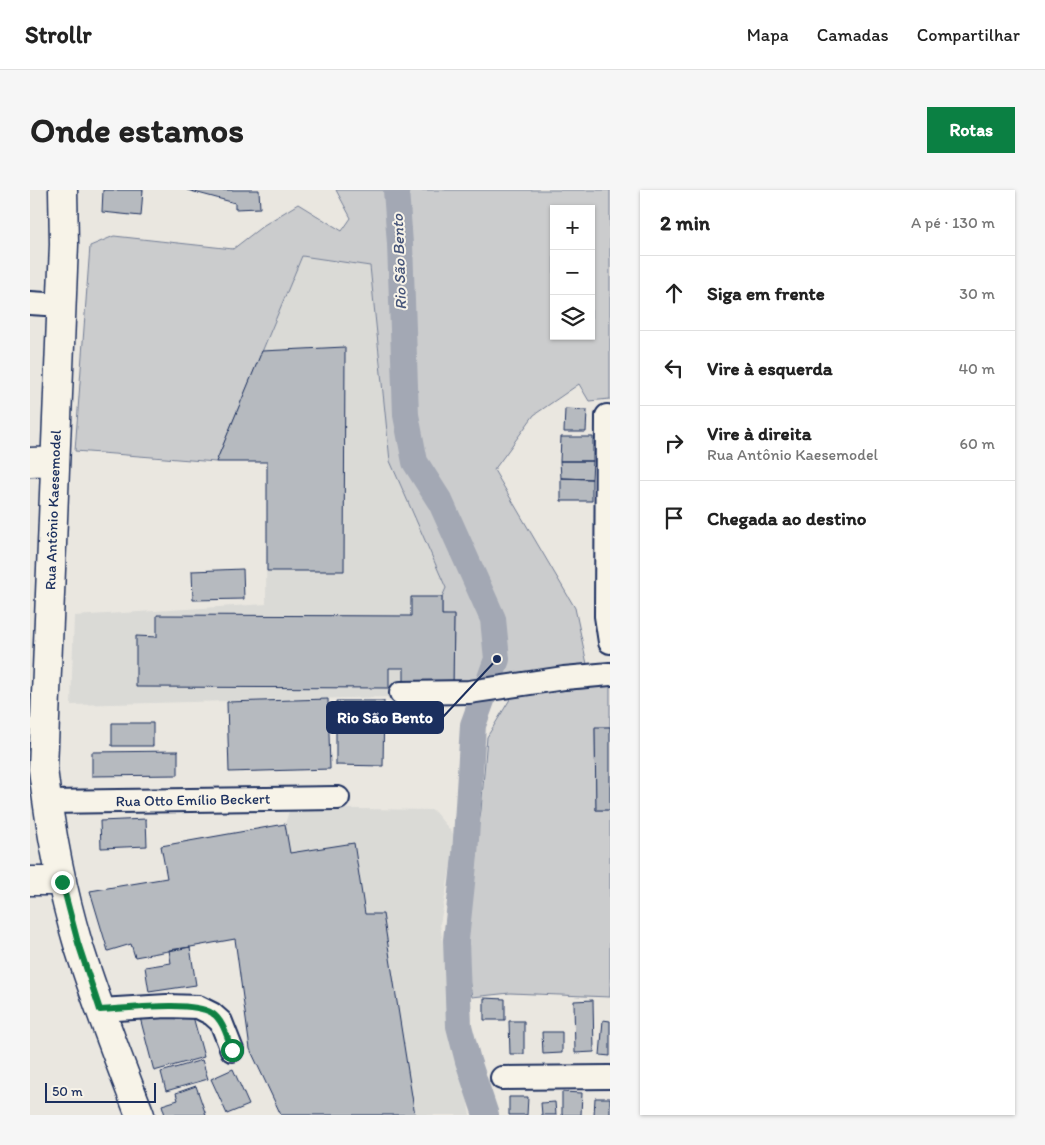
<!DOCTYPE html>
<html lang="pt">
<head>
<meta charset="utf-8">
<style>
  :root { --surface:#fff; --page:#f6f6f6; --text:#222; --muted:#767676; --line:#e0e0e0; --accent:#0b8043 }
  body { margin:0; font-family:Itim,sans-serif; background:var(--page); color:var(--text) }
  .controls { position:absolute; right:15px; top:15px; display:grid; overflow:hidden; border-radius:0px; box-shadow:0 1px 4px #0004 }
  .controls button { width:45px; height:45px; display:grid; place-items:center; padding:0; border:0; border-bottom:1px solid var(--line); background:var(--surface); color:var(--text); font:25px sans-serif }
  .scale { position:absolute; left:15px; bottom:12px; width:111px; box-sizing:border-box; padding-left:5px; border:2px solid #1b2f5e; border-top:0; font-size:14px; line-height:18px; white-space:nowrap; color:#1b2f5e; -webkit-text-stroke:4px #f7f3e8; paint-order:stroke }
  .stop { position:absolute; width:15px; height:15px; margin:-11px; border:4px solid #0b8043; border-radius:50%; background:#fff }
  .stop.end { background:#0b8043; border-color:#fff; box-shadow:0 1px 5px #0008 }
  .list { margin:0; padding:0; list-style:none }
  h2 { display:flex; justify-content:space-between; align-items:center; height:65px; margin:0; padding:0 20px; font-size:21px }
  h2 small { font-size:16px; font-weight:400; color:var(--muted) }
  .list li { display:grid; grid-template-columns:32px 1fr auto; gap:15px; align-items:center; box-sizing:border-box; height:75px; padding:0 20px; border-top:1px solid var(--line) }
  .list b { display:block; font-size:19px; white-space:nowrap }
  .list p { margin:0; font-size:16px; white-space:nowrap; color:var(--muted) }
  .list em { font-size:16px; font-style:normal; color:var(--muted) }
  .icon { flex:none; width:28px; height:28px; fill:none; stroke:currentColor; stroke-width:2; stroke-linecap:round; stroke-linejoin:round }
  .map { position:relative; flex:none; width:580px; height:925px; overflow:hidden; border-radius:0px }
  header { display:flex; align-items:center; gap:30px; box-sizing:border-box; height:70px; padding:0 25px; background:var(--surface); border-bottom:1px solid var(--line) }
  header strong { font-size:24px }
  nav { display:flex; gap:28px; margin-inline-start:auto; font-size:18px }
  .intro { display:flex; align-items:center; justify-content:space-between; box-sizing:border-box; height:120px; padding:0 30px }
  h1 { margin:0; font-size:35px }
  .button { padding:12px 22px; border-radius:0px; background:var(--accent); color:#fff; font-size:18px; font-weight:700 }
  main { display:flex; gap:30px; padding:0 30px }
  aside { flex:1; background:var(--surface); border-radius:0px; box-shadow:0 1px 4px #0004 }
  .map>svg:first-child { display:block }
  .built { fill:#dadad6 }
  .green { fill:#cbcccd; stroke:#737e96; fill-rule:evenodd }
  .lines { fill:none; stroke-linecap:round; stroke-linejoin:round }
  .river { stroke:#a3a8b4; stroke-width:26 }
  .building { fill:#b6babf; stroke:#1b2f5e }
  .minor-casing { stroke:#1b2f5e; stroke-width:26 }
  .major-casing { stroke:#1b2f5e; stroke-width:31 }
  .minor { stroke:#f7f3e8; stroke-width:22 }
  .major { stroke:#f7f3e8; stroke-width:28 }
  .route { stroke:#0b8043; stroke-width:6 }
  .labels { text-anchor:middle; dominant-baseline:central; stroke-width:4; stroke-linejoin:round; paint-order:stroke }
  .street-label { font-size:15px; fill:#1b2f5e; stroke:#f7f3e8 }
  .water-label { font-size:16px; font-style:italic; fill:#445378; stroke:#f7f3e8 }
  .leader { fill:none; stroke:#1b2f5e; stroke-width:2 }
  .callout-dot { fill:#1b2f5e; stroke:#f7f3e8; stroke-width:2 }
  .callout { fill:#1b2f5e; stroke:#1b2f5e; stroke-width:2 }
  .callout-label { font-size:16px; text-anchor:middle; font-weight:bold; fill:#fff }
</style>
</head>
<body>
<header>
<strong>Strollr</strong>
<nav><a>Mapa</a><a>Camadas</a><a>Compartilhar</a></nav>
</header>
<div class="intro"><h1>Onde estamos</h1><a class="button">Rotas</a></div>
<main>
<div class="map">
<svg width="580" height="925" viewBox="0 0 580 925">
  <rect width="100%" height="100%" fill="#eae7e0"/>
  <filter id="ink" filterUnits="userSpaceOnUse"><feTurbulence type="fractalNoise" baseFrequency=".02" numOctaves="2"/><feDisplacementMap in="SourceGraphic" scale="10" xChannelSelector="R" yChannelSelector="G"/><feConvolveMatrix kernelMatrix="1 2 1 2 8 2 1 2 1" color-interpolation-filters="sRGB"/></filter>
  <g filter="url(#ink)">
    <path class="built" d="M272 66 340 76 360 271 416 398 412 407 424 425 423 496 374 495 360 498 359 507 41 515 44 426 236 414 237 272H186Z
      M260 618 403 620 426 647 410 734 440 925H251L220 859 205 750 105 767 101 754 78 761 60 701 137 688 131 656 255 634Z"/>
    <path class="green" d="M306 0H580V209L559 211 549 194 504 225 464 280 545 418 557 474 493 487 423 496 424 426 412 425V407L416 398 360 271 340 76 272 66 186 272 45 261 60 56 84 46 203 59 234 35 268 14 312 41 321 28ZM524 19H561V146H524Z
      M580 496V537L565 538 566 620H580V807L480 803 442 807 436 772 441 684 451 620 457 547 482 506Z"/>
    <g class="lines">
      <path class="river" d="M366 0 370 54 376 225 385 272 411 313 463 429 467 469 443 535 435 665 426 750 429 836 438 871 456 925"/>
    </g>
    <path class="building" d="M73 0H113L111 26 72 22Z
      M157 0H229L230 18 205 19V13Z
      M315 157 314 381H237V272H186L232 161Z
      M535 219 557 220 556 242H534Z
      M531 247H563V271H530Z
      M530 271H563L562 289 531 288Z
      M531 288 562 289V311H531Z
      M213 379 214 409 163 410 162 381Z
      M381 407H412V425H424L423 496 374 495V478H359V498L106 497V446L127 447V425L381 426Z
      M298 509 300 579 199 582 197 512Z
      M306 511H354L353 576 306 575Z
      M82 533H123V556H82Z
      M565 537H580V620H566Z
      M148 561V585L62 586V562Z
      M116 629 117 656 71 658 70 631Z
      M255 634 260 663 324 653 335 724H353L385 925H251L220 859 205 749 105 767 101 754 78 761 60 701 137 688 131 656Z
      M160 757 166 795 119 802 115 777 141 773 139 760Z
      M454 808 475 809V830H454Z
      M563 810 564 862 545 863 544 811Z
      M161 819 174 867 124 881 108 820Z
      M573 830 580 831V866L570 865Z
      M479 831H494V864H480Z
      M512 842H532V863L513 864Z
      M172 870 178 889 136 901 131 882Z
      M203 879 219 915 197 924 181 889Z
      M166 896 176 925H135L132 915 148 910 146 903Z
      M532 902 552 903 551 925H532Z
      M479 907H498L497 925H479Z
      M565 908H580V925H564Z
      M525 912 526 925H512L511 913Z"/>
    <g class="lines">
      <defs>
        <path id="minor" d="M0 113 32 115
          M577 226 576 426 580 452
          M371 503 439 502 534 488 580 484
          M17 612 308 608
          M70 820 137 816 168 817 182 824 191 832 202 860
          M472 888 580 887"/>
        <path id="major" d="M33 0 34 54 13 579C20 638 31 697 48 754 66 812 88 868 110 925
          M0 272 25 271
          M0 691H32"/>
      </defs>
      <use href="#minor" class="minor-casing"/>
      <use href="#major" class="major-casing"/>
      <use href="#minor" class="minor"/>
      <use href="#major" class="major"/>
    </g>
  </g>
  <g class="lines" filter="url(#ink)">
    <path class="route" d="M32 692 48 753 70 820C97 819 160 810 182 823 194 831 197 848 202 860"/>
  </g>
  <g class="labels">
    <g class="street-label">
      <text transform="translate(23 320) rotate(-88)">Rua Antônio Kaesemodel</text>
      <text transform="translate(163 610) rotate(-1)">Rua Otto Emílio Beckert</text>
    </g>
    <g class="water-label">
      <text transform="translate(369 72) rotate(-92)">Rio São Bento</text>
    </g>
  </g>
  <path class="leader" d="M467 469L413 527"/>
  <circle class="callout-dot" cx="467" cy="469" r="5"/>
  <rect class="callout" x="297" y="512" width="116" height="31" rx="5"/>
  <g class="callout-label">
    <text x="355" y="533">Rio São Bento</text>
  </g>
</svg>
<div class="controls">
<button>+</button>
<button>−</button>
<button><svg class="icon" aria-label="layers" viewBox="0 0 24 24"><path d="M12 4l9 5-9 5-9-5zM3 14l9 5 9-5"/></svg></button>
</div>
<div class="scale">50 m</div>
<div class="stop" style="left:202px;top:860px"></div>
<div class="stop end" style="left:32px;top:692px"></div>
</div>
<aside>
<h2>2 min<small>A pé · 130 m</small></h2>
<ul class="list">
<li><svg class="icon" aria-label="ahead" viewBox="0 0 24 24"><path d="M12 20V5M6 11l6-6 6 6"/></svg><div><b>Siga em frente</b></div><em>30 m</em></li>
<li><svg class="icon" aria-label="left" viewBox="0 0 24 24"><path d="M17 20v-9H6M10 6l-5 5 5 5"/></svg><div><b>Vire à esquerda</b></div><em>40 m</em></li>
<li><svg class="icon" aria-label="right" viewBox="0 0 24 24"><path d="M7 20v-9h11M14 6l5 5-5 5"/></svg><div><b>Vire à direita</b><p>Rua Antônio Kaesemodel</p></div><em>60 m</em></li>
<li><svg class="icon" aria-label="arrive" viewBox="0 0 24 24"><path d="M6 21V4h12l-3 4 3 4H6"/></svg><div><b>Chegada ao destino</b></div></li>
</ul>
</aside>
</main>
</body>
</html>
